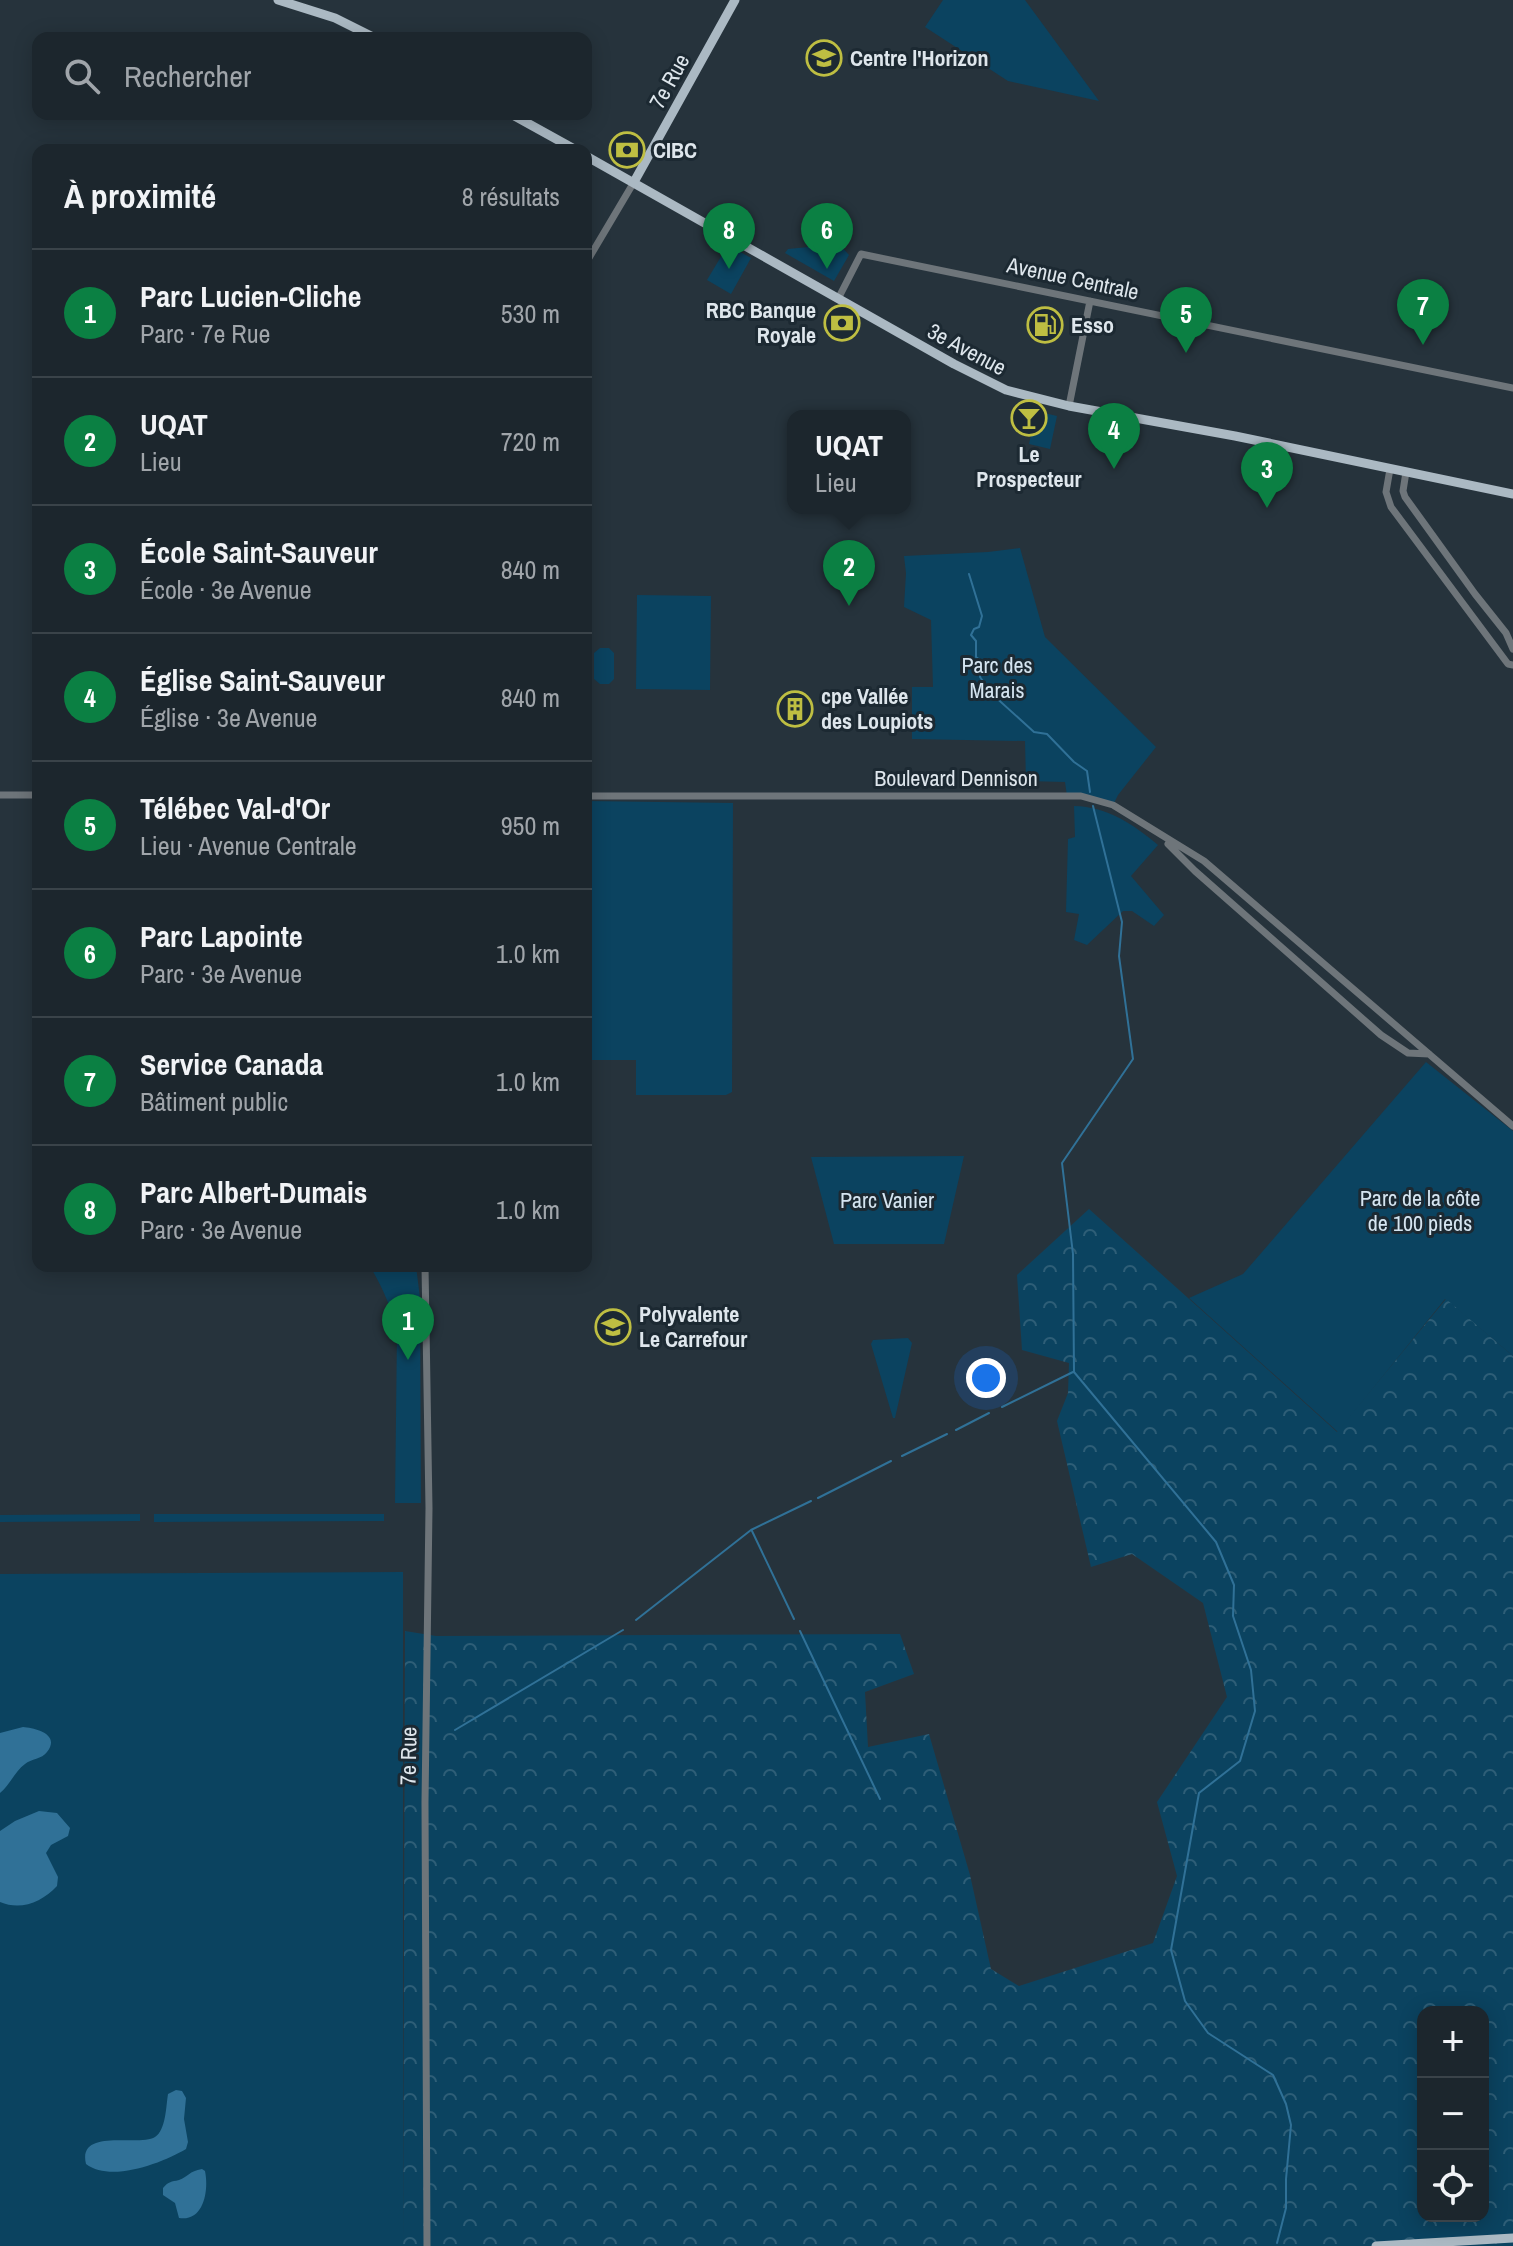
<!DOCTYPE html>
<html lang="fr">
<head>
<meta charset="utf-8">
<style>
  :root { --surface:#1c262d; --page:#252e35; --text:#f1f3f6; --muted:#a0a5aa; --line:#3a4349; --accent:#0b8043 }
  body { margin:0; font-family:"Archivo Narrow",sans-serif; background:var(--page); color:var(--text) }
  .controls { position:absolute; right:24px; bottom:24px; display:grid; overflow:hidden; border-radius:16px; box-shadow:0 4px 20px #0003 }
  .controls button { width:72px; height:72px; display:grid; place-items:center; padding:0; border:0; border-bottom:2px solid var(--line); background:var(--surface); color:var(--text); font:40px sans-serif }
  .you { position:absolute; left:986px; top:1378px; width:28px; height:28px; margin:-20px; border:6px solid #fff; border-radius:50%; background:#1a73e8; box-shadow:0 0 0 12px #1a73e833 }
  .badge { display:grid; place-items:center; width:52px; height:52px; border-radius:50%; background:var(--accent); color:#fff; font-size:26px; font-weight:700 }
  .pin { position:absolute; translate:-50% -66px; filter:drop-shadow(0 2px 4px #0008) }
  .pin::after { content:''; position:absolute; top:42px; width:28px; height:24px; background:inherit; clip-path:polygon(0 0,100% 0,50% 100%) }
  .popup { position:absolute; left:787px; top:410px; width:124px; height:104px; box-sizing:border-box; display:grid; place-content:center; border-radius:16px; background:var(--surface); filter:drop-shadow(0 2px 6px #0005); font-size:26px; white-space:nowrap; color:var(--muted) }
  .popup b { font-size:30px; color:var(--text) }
  .popup::after { content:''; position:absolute; left:50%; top:100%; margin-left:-16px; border:16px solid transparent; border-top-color:var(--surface) }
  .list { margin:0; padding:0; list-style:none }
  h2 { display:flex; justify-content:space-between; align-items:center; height:104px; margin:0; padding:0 32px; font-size:34px }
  h2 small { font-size:26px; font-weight:400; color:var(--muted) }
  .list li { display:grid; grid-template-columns:52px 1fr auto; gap:24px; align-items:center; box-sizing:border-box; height:128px; padding:0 32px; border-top:2px solid var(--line) }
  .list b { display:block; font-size:30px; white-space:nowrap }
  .list p { margin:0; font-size:26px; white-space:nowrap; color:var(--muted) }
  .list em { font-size:26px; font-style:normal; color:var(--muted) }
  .icon { flex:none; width:44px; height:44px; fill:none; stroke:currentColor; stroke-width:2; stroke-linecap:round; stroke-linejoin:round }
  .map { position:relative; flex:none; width:1513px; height:2246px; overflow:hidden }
  .search { position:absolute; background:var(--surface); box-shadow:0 4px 20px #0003; left:32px; top:32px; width:560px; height:88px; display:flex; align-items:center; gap:20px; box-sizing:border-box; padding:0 28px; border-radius:16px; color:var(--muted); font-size:30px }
  .panel { position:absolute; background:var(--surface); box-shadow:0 4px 20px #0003; left:32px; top:144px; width:560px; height:1128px; border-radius:16px }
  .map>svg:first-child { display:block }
  .green { fill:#0b4360 }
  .forest { fill:url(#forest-crowns); fill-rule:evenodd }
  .water { fill:#307197 }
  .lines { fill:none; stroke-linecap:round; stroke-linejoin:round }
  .stream { stroke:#307197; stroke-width:2 }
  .minor { stroke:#6e757a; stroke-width:7 }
  .major { stroke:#abb9c3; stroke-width:9 }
  .labels { text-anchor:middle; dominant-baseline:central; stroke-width:6; stroke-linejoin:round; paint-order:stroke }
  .poi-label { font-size:22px; font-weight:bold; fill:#dee6ec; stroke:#1c2932; text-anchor:start }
  .street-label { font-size:22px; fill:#dee6ec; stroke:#1c2932 }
  .park-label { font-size:22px; fill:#d5e5f1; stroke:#1c2932 }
</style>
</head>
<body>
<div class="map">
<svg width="1513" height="2246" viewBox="0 0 1513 2246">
  <defs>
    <pattern id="forest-crowns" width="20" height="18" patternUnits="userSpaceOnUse" patternTransform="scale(2)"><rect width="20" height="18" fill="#0b4360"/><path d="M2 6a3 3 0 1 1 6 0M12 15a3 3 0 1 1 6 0" fill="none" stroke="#2e5e77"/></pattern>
  </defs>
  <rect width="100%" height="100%" fill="#26333c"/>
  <path class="green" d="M943 0H1025L1099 101 1008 81 925 27Z
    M839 244 849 255 834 281 785 253 788 249Z
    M728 245 751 258 731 294 707 280Z
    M1036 411 1057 416 1050 449 1029 444Z
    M1020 548 1045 637 1156 747 1118 795 1113 805 1067 796 1065 782 1026 781 1025 741 912 739V687H933L931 620 904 607 906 573 904 556 988 552Z
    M637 595 711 596 710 690 636 689Z
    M600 648H609L614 653V679L609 684H600L594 679V653Z
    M586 801 733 803 732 1092 726 1095H636V1060H586Z
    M1074 806C1108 807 1133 824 1158 845L1131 876 1164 915 1154 926 1132 911H1123L1087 945 1074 940 1079 914 1066 912 1068 839 1075 837Z
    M1426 1062 1513 1131V1356L1445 1299 1338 1432 1189 1298 1243 1274Z
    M964 1156 944 1244H834L811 1157Z
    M370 1266H416L420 1298 421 1503H395L397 1332C392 1308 382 1287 370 1266Z
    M908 1338 912 1343 895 1418H893L871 1344 873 1340Z
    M140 1514V1521L0 1522V1515Z
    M154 1514H384V1521L154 1522Z
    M403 1572V2246H0V1574Z"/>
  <path class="forest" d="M1089 1209 1337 1432 1446 1299 1513 1356V2246H403L405 1631 436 1636 900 1634 914 1674 865 1692 868 1747 929 1734 970 1875 991 1969 1019 1986 1153 1943 1177 1876 1157 1802 1227 1697 1203 1603 1132 1554 1091 1567 1057 1421 1068 1393 1069 1363 1022 1350 1017 1275ZM1423 2012H1483V2216H1423Z"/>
  <path class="water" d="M23 1727C35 1728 61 1734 47 1752 42 1759 31 1759 25 1764 15 1771 10 1785 0 1793V1733Z
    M39 1811 57 1813 70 1828 68 1836 51 1845 46 1853 58 1877 57 1886C42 1902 21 1911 0 1902V1831L15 1821Z
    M176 2090 182 2091 186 2098 184 2119 188 2142 186 2149C162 2163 111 2183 86 2164 77 2127 139 2147 155 2137 166 2130 166 2106 168 2094Z
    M202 2169 205 2171C209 2190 204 2222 179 2218L175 2203 163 2195V2188C169 2181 171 2182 179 2180 188 2177 189 2171 202 2169Z"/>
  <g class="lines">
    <path class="stream" d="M969 574 982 616 979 627 974 629 971 635 976 641V657L984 663 985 668 981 671 980 677 992 694 1034 732 1047 734 1074 762 1087 771 1090 792
      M1093 806 1122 922 1119 956 1133 1059 1062 1163 1073 1254 1074 1372 1216 1542 1234 1585 1233 1616 1251 1670 1255 1711 1240 1761 1199 1793 1171 1950 1185 2001 1208 2033 1273 2075 1286 2104 1291 2125 1286 2179V2208L1277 2243
      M1002 1407 1073 1372
      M956 1430 989 1413
      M902 1456 947 1434
      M818 1498 891 1461
      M752 1531 794 1619
      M636 1620 751 1530 811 1501
      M800 1631 880 1799
      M455 1730 623 1630"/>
    <path class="minor" d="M586 263 634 182
      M838 299 861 254 1513 388
      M1069 406 1090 301
      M1390 469 1386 492 1391 507 1508 664 1513 665
      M1406 472 1403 491 1405 497 1475 594 1506 633 1513 649
      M0 795H38
      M586 796H1081L1113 805 1204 861 1513 1126
      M1168 844 1195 871 1381 1035 1408 1053 1429 1054
      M425 1266 429 1508 425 1802 427 2246"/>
    <path class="major" d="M278 0 335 18 375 38
      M511 114 576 150
      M586 156 954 364 1006 390 1069 406 1235 436 1513 494
      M634 182 735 0
      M1376 2246 1513 2238"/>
  </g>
  <defs>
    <symbol id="school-ring" viewBox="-11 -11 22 22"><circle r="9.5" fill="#1c2932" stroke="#bebe42" stroke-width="1.5"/><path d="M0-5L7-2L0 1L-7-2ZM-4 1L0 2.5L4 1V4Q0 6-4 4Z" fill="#bebe42"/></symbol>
    <symbol id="bank-ring" viewBox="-11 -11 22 22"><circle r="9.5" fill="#1c2932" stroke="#bebe42" stroke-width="1.5"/><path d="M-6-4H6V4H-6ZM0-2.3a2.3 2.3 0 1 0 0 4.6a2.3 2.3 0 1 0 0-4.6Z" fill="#bebe42"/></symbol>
    <symbol id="fuel-ring" viewBox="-11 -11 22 22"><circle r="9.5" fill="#1c2932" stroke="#bebe42" stroke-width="1.5"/><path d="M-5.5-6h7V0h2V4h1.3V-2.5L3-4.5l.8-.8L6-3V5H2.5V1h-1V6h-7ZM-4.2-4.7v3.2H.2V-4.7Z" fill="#bebe42"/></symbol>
    <symbol id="bar-ring" viewBox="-11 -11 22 22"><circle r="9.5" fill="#1c2932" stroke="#bebe42" stroke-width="1.5"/><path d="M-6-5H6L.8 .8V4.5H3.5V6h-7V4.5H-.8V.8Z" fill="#bebe42"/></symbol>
    <symbol id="building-ring" viewBox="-11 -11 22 22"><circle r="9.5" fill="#1c2932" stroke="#bebe42" stroke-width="1.5"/><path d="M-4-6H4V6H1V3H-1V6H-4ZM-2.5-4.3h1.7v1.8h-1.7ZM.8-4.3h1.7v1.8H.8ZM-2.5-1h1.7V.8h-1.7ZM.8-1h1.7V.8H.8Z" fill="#bebe42"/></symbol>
  </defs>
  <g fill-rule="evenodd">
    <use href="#school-ring" x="804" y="38" width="40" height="40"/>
    <use href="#bank-ring" x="607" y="130" width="40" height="40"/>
    <use href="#bank-ring" x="822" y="303" width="40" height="40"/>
    <use href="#fuel-ring" x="1025" y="305" width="40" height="40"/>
    <use href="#bar-ring" x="1009" y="398" width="40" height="40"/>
    <use href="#building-ring" x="775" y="689" width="40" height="40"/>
    <use href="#school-ring" x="593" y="1307" width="40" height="40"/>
  </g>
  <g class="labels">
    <g class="poi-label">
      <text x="850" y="58">Centre l'Horizon</text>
      <text x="653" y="150">CIBC</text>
      <text x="816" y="310" text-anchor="end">RBC Banque<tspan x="816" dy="25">Royale</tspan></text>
      <text x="1071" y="325">Esso</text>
      <text x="1029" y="454" text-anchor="middle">Le<tspan x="1029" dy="25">Prospecteur</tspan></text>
      <text x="821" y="696">cpe Vallée<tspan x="821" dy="25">des Loupiots</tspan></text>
      <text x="639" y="1314">Polyvalente<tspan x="639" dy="25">Le Carrefour</tspan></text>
    </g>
    <g class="street-label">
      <text transform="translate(669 81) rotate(-61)">7e Rue</text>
      <text transform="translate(1073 278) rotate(12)">Avenue Centrale</text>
      <text transform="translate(967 349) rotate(28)">3e Avenue</text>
      <text x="956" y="778">Boulevard Dennison</text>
      <text transform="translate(408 1756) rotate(-89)">7e Rue</text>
    </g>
    <g class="park-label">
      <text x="997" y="665">Parc des<tspan x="997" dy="25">Marais</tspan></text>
      <text x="1420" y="1198">Parc de la côte<tspan x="1420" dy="25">de 100 pieds</tspan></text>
      <text x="887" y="1200">Parc Vanier</text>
    </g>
  </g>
</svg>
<div class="controls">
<button>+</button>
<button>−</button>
<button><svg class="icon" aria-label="locate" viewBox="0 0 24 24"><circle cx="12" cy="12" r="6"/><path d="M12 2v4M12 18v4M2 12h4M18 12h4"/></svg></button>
</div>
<div class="you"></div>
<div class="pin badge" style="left:408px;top:1360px">1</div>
<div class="pin badge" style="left:849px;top:606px">2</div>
<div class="popup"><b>UQAT</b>Lieu</div>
<div class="pin badge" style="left:1267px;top:508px">3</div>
<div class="pin badge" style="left:1114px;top:469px">4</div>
<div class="pin badge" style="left:1186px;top:353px">5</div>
<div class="pin badge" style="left:827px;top:269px">6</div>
<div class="pin badge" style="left:1423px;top:345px">7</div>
<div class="pin badge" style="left:729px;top:269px">8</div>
<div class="search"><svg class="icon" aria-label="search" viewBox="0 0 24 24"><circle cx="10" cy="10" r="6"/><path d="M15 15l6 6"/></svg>Rechercher</div>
<section class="panel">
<h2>À proximité<small>8 résultats</small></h2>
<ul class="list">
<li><span class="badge">1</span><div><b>Parc Lucien-Cliche</b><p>Parc · 7e Rue</p></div><em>530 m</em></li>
<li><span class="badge">2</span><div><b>UQAT</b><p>Lieu</p></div><em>720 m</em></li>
<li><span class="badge">3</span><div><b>École Saint-Sauveur</b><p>École · 3e Avenue</p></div><em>840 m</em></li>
<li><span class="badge">4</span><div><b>Église Saint-Sauveur</b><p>Église · 3e Avenue</p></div><em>840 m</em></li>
<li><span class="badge">5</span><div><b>Télébec Val-d'Or</b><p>Lieu · Avenue Centrale</p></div><em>950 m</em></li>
<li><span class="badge">6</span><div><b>Parc Lapointe</b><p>Parc · 3e Avenue</p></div><em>1.0 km</em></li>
<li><span class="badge">7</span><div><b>Service Canada</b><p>Bâtiment public</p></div><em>1.0 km</em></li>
<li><span class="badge">8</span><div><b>Parc Albert-Dumais</b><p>Parc · 3e Avenue</p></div><em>1.0 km</em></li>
</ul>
</section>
</div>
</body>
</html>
